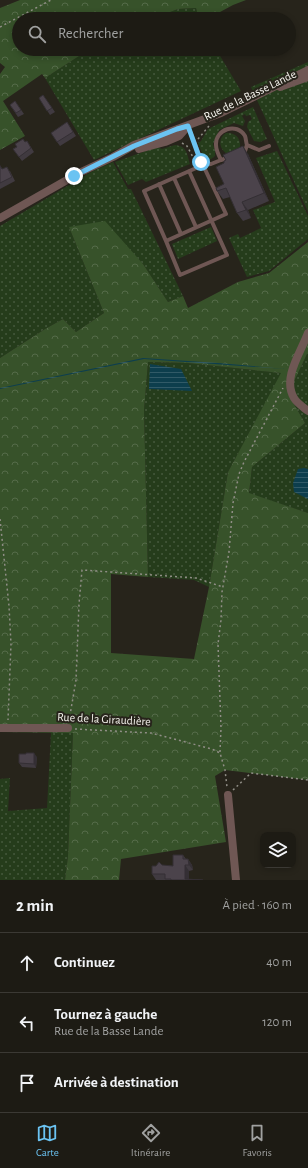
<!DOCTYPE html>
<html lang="fr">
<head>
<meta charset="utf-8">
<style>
  :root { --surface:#1d1b14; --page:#25241d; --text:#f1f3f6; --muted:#a0a1a0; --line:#3b3934; --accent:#6bc3f2 }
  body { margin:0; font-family:"Alegreya Sans",sans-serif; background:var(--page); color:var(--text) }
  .controls { position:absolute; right:12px; bottom:12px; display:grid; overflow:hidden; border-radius:8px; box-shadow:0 2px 6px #0003 }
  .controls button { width:36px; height:36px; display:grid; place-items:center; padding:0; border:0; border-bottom:1px solid var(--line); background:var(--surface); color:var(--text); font:20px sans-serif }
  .stop { position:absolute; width:12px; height:12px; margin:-9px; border:3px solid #6bc3f2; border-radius:50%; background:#fff }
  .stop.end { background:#6bc3f2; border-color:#fff; box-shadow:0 1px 4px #0008 }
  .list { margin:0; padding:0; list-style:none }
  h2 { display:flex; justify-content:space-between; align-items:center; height:52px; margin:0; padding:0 16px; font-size:17px }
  h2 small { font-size:13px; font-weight:400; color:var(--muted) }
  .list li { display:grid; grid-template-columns:26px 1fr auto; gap:12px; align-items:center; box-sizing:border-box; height:60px; padding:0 16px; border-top:1px solid var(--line) }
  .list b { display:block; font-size:15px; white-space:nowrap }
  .list p { margin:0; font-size:13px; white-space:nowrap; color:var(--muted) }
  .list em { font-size:13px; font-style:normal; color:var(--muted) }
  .icon { flex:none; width:22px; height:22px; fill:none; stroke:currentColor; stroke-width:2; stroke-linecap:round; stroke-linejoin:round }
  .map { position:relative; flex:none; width:308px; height:880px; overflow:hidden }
  .search { position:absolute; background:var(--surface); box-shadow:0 2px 6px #0003; left:12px; right:12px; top:12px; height:44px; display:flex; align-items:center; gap:10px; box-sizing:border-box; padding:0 14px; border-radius:22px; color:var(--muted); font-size:15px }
  .sheet { height:232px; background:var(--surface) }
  nav { display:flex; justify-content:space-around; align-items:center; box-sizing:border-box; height:56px; border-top:1px solid var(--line); background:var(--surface); font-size:11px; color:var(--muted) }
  nav a { display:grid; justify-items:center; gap:2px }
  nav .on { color:var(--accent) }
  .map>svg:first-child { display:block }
  .grass { fill:url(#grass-dots) }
  .forest { fill:url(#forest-crowns); fill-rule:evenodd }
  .water { fill:url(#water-rules) }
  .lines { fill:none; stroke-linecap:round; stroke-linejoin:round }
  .path { stroke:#908e86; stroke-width:1.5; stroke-dasharray:2 3; stroke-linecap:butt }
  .lane { stroke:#6f5754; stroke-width:4 }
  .street { stroke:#6f5754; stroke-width:8 }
  .wall { fill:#403a40 }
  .shaded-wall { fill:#342f34 }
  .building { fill:#4b434b; stroke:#342f34 }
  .route { stroke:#6bc3f2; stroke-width:5 }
  .labels { text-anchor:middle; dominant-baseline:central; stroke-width:4; stroke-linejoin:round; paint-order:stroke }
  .street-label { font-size:12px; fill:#f5f3ed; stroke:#27241b }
</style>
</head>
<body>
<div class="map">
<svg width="308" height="880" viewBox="0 0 308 880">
  <defs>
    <pattern id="grass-dots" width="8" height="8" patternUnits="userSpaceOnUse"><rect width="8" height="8" fill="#253c1b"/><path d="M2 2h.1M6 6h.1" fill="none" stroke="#45593c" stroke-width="1.8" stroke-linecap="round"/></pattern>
    <pattern id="forest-crowns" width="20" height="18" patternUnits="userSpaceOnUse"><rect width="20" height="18" fill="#37522a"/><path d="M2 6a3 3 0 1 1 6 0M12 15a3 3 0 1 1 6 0" fill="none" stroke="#556b49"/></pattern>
    <pattern id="water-rules" width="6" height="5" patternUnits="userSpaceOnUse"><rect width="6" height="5" fill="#0d3e4d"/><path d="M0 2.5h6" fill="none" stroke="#315a67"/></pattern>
  </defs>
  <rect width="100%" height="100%" fill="#27241b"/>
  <path class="grass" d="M196 8 199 19H152L178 9Z
    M90 49H216L241 91 94 160 45 78Z
    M308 62V212L251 87Z
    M253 107 267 139 260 142 254 141 247 127 248 122 252 119 250 115 246 116 245 114 242 116 245 121 243 126 234 123 219 130 213 144 215 150V156L211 159 204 158 198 143 201 141 208 129Z
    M226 133C235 132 241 138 240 147L229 155C219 150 217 139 226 133Z
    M175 145C187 146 187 154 190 164L146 182 142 179 128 185 115 162 157 147 162 149Z
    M277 151 308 216V239L269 271 247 277 229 238 238 234 240 238 261 228 253 210 275 202 256 158Z
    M113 162 128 189H131L183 296 168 302 143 264 69 227 104 313 76 332 63 319 45 329 0 358V226L91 172Z
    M211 227 217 241 178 259 172 244Z
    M307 354H308V513L249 494 252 467 305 423 288 394Z
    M148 362 187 363 282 373 228 472 209 587 194 580 148 577 144 410Z
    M51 733H73L68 856 65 880H0V779L10 778 8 811 47 808Z"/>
  <path class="forest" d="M20 0H246L233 5 207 19H199L196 8 178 9 152 19H19V49H90L45 78 42 74 3 101 25 136 0 150V74L5 67 0 63V8Z
    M105 221 143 264 168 302 183 296 188 308 238 282 269 273 308 242V354H307L288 394 305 423 252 467 249 493 308 513V780L225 770 215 776 226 842 121 859 119 880H65L68 856 73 733 0 732V358L45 329 63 319 76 332 104 313 69 227ZM148 362 187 363 281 373 228 472 209 587 194 659 111 653V574L148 577 144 410Z"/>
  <path class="water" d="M143 358 218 363 286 369 144 359 0 389V388Z
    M150 364 181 369 192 391 149 389Z
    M304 468 308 469V499L294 492 293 483 298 469Z"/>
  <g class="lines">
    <path class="path" d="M0 27 51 0
      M198 139 209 126
      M182 143 187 146 194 159
      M0 519 9 606 11 644 8 720
      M69 721 76 680 79 604 82 570 196 578 223 587
      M75 729 151 733 212 749 220 753 225 770 227 787
      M220 752 221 728 218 644 221 620 222 592 229 552 233 503 239 474 244 462 283 388
      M233 790 251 773 308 780"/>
    <path class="lane" d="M188 126 203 165 211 164 221 160
      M242 153 245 151 247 145
      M228 158 221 160C219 156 216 150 216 145 215 129 237 122 245 136 246 138 246 143 247 145L259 150 269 146
      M203 165 226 214 166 241 144 191Z
      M174 178 196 227
      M159 184 181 234
      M166 241 180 275 227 255 189 171"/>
    <path class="street" d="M280 87 308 77
      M139 149 165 142 179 136 187 127
      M0 218 81 172 113 157 134 145 221 113 308 70
      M308 333C301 352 282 378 294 398 297 403 303 407 308 411
      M0 728H68
      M228 795 236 880"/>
  </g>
  <path class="wall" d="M43 95 55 112 50 115 39 98Z
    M15 101 24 114 18 117 10 105Z
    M67 122 76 136 60 146 57 142Z
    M27 141 34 152 22 161 13 149Z
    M248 154 269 201 248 210 251 218 243 221 237 213 230 197 223 199 217 191 224 184V163Z
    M0 165 2 169 10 171 15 181 0 189Z
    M37 757 36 768 22 767 19 763Z
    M183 855 186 859H188L192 865 193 870 189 871V880H204H156L152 874 162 865 173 866Z"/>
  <path class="shaded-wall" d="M243 146 248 154 269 201 264 193Z
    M242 202 248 210 251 218 246 210Z
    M34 753 37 757 36 768 34 764Z
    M188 859 192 865 193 870 189 865Z
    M185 865 189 871V880L185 879Z"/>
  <path class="building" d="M43 95 52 108 47 111 39 98Z
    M15 101 21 110 16 113 10 105Z
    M67 122 73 132 57 142 51 133Z
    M23 139 25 142 27 141 31 148 19 157 13 149 17 147 15 144Z
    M243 146 264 193 242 202 246 210 237 213 226 188 217 191 216 188 224 184 216 167 224 163V161L226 160 223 155Z
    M0 166 2 169 7 167 12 177 0 183Z
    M26 753H34V764L19 763V754H26Z
    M173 855H183V859H188L189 865H185V879L203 880H171V879H165V874H152V866H156L159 862 162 865 173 866Z"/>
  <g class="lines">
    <path class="route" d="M74 176 134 146 177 129 188 126 201 162"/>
  </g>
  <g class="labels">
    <g class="street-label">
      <text transform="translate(250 95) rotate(-26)">Rue de la Basse Lande</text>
      <text transform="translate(104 719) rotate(3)">Rue de la Giraudière</text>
    </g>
  </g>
</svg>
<div class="controls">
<button><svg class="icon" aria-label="layers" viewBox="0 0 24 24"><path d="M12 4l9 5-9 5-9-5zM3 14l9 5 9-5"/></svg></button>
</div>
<div class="stop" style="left:201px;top:162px"></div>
<div class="stop end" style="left:74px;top:176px"></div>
<div class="search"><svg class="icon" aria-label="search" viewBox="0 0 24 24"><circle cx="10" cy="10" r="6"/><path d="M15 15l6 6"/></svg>Rechercher</div>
</div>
<section class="sheet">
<h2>2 min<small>À pied · 160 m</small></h2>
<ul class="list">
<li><svg class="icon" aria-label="ahead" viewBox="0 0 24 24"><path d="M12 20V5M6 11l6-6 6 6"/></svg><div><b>Continuez</b></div><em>40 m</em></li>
<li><svg class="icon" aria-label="left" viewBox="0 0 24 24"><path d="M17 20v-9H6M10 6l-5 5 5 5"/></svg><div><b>Tournez à gauche</b><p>Rue de la Basse Lande</p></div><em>120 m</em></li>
<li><svg class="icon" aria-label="arrive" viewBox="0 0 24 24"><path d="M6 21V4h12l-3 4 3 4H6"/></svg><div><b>Arrivée à destination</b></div></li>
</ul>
</section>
<nav>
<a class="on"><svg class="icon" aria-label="map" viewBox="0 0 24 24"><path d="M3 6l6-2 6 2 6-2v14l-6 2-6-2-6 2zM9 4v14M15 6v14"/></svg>Carte</a>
<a><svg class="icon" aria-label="directions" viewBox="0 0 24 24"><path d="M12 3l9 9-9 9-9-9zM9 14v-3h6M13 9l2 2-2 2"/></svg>Itinéraire</a>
<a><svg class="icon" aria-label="saved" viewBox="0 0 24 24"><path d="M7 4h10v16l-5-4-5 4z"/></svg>Favoris</a>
</nav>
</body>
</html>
